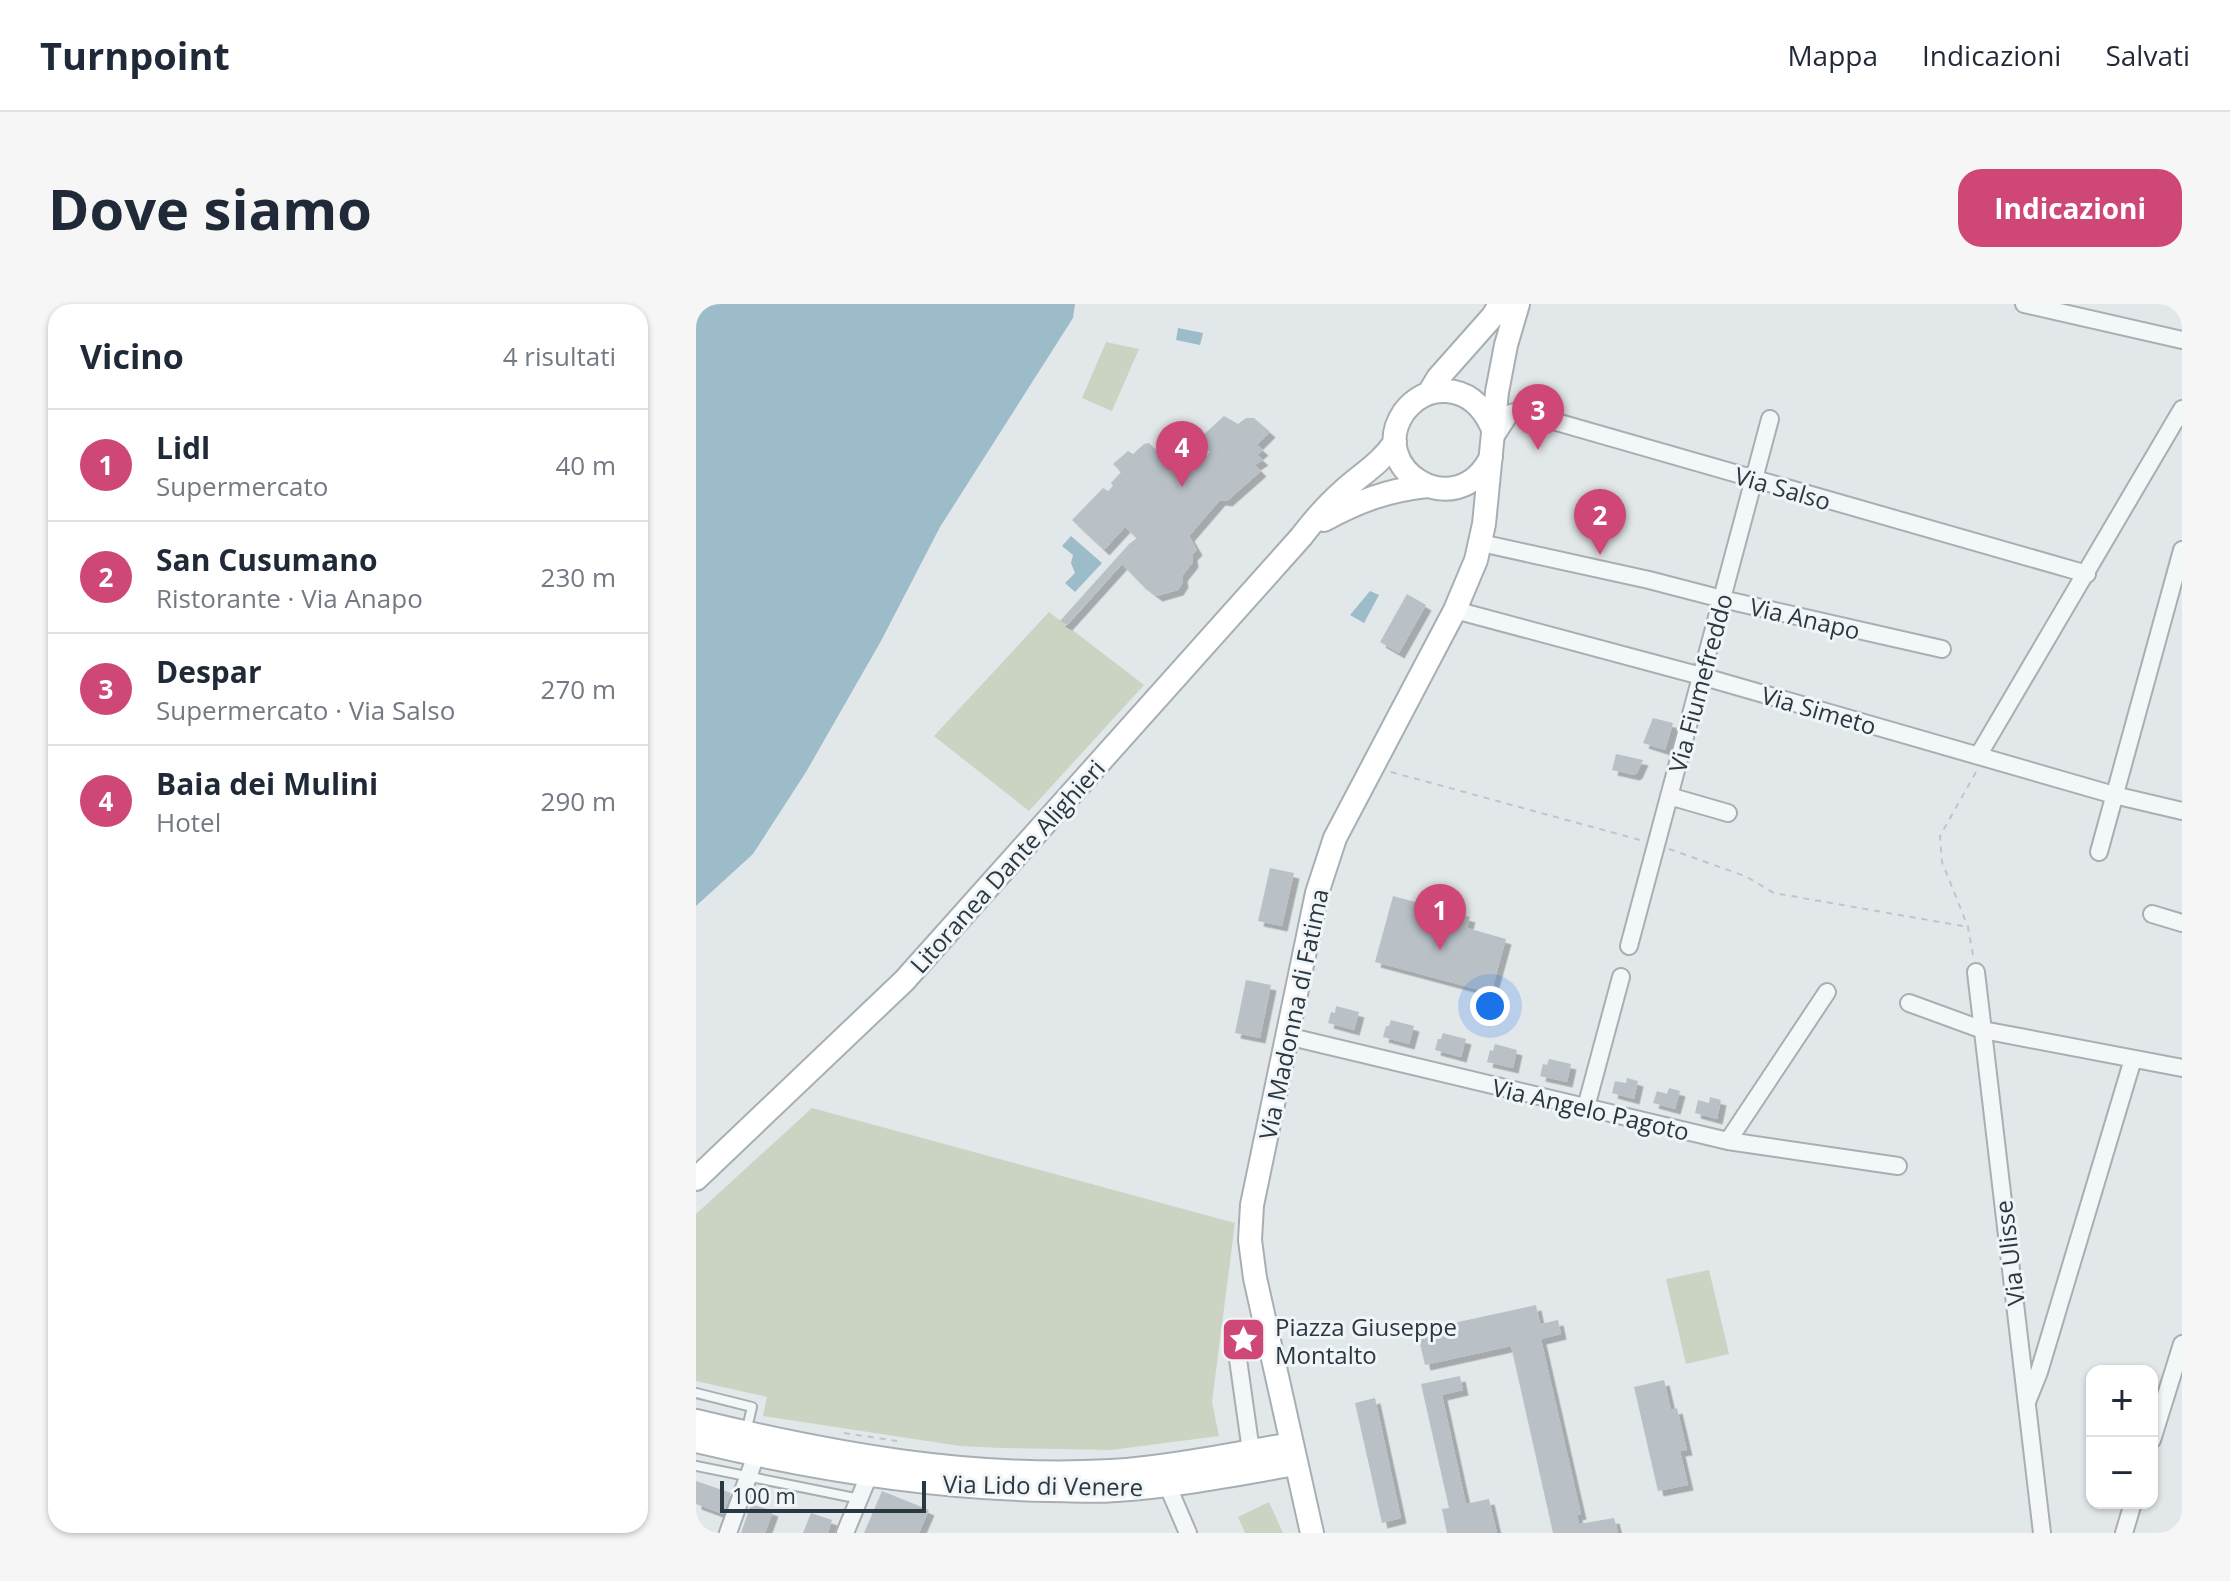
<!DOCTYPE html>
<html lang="it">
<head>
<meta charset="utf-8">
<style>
  :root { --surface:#fff; --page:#f6f6f7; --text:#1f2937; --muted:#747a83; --line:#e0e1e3; --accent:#cf4777 }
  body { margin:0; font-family:"Open Sans",sans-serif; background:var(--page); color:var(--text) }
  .controls { position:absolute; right:24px; bottom:24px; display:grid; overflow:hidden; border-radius:16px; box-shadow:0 2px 6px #0004 }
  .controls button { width:72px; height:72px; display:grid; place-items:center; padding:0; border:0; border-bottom:2px solid var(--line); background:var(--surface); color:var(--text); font:40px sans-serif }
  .scale { position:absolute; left:24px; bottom:20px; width:206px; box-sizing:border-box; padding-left:8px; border:4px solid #2a3842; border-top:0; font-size:22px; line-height:28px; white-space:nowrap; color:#2a3842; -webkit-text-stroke:6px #f1f5f7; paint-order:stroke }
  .you { position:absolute; left:794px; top:702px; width:28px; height:28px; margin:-20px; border:6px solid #fff; border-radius:50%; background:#1a73e8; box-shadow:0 0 0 12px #1a73e833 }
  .badge { display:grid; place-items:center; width:52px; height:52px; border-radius:50%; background:var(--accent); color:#fff; font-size:26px; font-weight:700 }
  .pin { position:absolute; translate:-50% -66px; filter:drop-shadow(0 2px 4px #0008) }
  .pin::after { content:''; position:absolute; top:42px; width:28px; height:24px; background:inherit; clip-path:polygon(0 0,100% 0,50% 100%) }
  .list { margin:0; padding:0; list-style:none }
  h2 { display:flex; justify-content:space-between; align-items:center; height:104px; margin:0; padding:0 32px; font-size:34px }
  h2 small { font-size:26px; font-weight:400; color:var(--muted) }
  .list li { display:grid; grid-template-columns:52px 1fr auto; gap:24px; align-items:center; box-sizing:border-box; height:112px; padding:0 32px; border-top:2px solid var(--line) }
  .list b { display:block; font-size:30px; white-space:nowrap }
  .list p { margin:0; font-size:26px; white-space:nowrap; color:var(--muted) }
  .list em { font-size:26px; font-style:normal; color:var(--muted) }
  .map { position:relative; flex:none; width:1486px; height:1229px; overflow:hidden; border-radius:24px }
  header { display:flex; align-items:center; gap:48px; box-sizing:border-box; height:112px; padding:0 40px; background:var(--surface); border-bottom:2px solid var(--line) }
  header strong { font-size:38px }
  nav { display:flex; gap:44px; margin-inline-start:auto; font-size:28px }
  .intro { display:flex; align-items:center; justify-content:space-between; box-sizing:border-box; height:192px; padding:0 48px }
  h1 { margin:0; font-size:56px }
  .button { padding:20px 36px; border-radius:24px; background:var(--accent); color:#fff; font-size:28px; font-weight:700 }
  main { display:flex; gap:48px; padding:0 48px }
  aside { flex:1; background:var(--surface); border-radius:24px; box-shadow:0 2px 6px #0004 }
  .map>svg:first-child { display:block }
  .green { fill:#cbd4c3 }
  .water { fill:#9dbcca }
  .building { fill:#b9c1c7; filter:url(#shadow) }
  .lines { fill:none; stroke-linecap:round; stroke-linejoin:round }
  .lane-casing { stroke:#a7afb4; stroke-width:12 }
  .street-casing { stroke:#a7afb4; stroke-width:20 }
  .secondary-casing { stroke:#a7afb4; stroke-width:26 }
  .path { stroke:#bfc5c9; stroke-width:2; stroke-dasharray:6 6; stroke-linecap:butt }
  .lane { stroke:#f4f7f8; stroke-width:8 }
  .street { stroke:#f4f7f8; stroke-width:16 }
  .secondary { stroke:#fff; stroke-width:22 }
  .labels { text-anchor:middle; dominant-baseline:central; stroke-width:6; stroke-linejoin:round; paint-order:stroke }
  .street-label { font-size:24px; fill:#2a3842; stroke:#f1f5f7 }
  .poi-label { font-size:24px; fill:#2a3842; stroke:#f1f5f7; text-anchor:start }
</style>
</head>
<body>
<header>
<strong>Turnpoint</strong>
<nav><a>Mappa</a><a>Indicazioni</a><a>Salvati</a></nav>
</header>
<div class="intro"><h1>Dove siamo</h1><a class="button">Indicazioni</a></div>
<main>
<aside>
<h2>Vicino<small>4 risultati</small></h2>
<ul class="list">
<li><span class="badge">1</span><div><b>Lidl</b><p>Supermercato</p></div><em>40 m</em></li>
<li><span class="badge">2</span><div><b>San Cusumano</b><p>Ristorante · Via Anapo</p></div><em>230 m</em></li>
<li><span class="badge">3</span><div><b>Despar</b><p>Supermercato · Via Salso</p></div><em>270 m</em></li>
<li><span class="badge">4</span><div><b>Baia dei Mulini</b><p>Hotel</p></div><em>290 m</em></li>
</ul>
</aside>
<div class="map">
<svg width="1486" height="1229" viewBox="0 0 1486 1229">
  <defs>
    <filter id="shadow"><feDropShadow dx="5.5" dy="5.5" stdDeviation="0" flood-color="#0004"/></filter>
  </defs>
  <rect width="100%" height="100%" fill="#e2e7ea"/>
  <path class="green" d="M410 38 443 45 416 107 386 94Z
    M353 308 448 381 333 507 238 432Z
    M116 804 539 919 516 1098 523 1132 415 1146 305 1144 264 1142 67 1112 71 1093 0 1077V910Z
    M1013 966 1033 1050 990 1060 970 975Z
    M573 1198 587 1229H549L542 1213Z"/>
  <path class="water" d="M0 0H379L377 14 244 223 185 337 110 468 57 550 0 602Z
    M482 24 507 29 504 41 480 36Z
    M375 232 406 259 379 288 369 279 379 269 375 259 377 251 366 242Z
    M674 287 683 291 668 319 654 311Z"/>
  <path class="building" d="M528 112 542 120 550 114H558L574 128 561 141 567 146 561 151 567 156 559 161 565 167 531 197 524 196 493 232 501 246 496 251 497 258 486 272 487 278 482 286 461 292 444 279 426 260 371 321 364 317 433 240 441 234 429 223 408 246 376 216 407 184 412 187 417 182 415 179 425 168 417 160 432 147 437 150 448 140 453 139 463 149 460 153 475 166V169L483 160 488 164 493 157 482 148 488 141 507 155 514 148 505 139 504 134Z
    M711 290 730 301 703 349 684 338Z
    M957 414 977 419 969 446 947 439Z
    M920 450 947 456 941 469 938 471 916 466Z
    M574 564 598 569 586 622 562 617Z
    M697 592 774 613 771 624 810 635 795 689 679 658Z
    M550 676 575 681 564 734 539 729Z
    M640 702 663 708 658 726 632 719 635 708 639 709Z
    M695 716 718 722 713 740 687 733 690 722H693Z
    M747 729 770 735 765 753 739 746 742 735H745Z
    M799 740 821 746 817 764 791 758 794 746 797 747Z
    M853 755 875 760 871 778 844 772 847 760 851 761Z
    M931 774 942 777 938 795 916 789 919 777 930 779Z
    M973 784 984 787 979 805 957 799 961 787 971 790Z
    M1014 793 1025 796 1021 815 999 809 1002 796 1013 799Z
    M840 1001 844 1020 862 1016 865 1030 845 1035 885 1210 881 1211 883 1220 918 1214 922 1229H857L815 1042 729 1061 721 1027Z
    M764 1072 767 1086 746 1091 770 1200 793 1195 801 1229H751L746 1205 753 1204 725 1080Z
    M968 1076 975 1106 981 1104 991 1146 984 1147 992 1181 962 1187 938 1083Z
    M679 1094 705 1214 686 1219 659 1099Z
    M0 1177 35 1189 27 1210 0 1200Z
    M186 1187 233 1206 223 1229H168Z
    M55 1200 77 1207 69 1229H45Z
    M115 1209 136 1216 132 1229H107Z"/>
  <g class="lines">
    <defs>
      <path id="lane" d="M0 1089 56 1103 50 1128
        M0 1162 164 1195"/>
      <path id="street" d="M1328 0 1486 36
        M800 132 815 109 822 107 1391 270
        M785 239 953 276 1026 295 1246 345
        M759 306 1005 372 1418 491 1486 507
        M1282 452 1486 105
        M973 492 1032 509
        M1403 548 1486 246
        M1456 610 1486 619
        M933 642 1074 115
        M1280 668 1346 1229
        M1213 699 1287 726 1486 764
        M591 732 1032 837 1202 862
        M890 803 925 673
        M1032 837 1131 688
        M538 1027 555 1147
        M1331 1098 1343 1068 1437 755
        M1456 1136 1486 1040
        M467 1171 492 1229
        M32 1229 60 1151
        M149 1229 176 1164
        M1428 1229 1437 1199"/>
      <path id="secondary" d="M733 89 742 74 797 12 804 0
        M795 153C761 222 669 165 708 108 718 95 733 86 750 87 773 88 787 103 796 123
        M628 216C662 197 693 186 731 182
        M0 875 208 677 605 233C618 216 632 200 648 186 667 169 685 159 699 138
        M0 1117C137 1150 274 1175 415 1167 476 1163 536 1150 596 1140
        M0 1137C117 1165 233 1184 354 1186 376 1186 398 1188 420 1186 481 1182 541 1170 600 1160
        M616 1229 559 974 554 936 556 901 621 589 639 534 759 306 780 256 788 220 801 88 810 41 822 0"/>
    </defs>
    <use href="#lane" class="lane-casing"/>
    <use href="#street" class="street-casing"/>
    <use href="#secondary" class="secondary-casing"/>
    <path class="path" d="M695 468 944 536
      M973 545 1049 572 1078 589 1272 623
      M1277 651 1272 623 1246 558 1244 532 1280 468
      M148 1129 201 1137"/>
    <use href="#lane" class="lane"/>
    <use href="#street" class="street"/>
    <use href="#secondary" class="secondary"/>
  </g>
  <defs>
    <symbol id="sight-square" viewBox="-11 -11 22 22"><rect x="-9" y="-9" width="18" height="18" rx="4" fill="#cf4777" stroke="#f1f5f7"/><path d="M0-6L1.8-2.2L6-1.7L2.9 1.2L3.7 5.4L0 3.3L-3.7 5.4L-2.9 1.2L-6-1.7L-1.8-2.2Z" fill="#fff"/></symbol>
  </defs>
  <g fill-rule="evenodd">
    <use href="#sight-square" x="522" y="1010" width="51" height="51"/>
  </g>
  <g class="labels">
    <g class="street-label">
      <text transform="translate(1087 184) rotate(16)">Via Salso</text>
      <text transform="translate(1109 314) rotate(13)">Via Anapo</text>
      <text transform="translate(1004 379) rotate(-75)">Via Fiumefreddo</text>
      <text transform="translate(1123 406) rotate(16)">Via Simeto</text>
      <text transform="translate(311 562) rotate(-48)">Litoranea Dante Alighieri</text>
      <text transform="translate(597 710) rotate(-78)">Via Madonna di Fatima</text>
      <text transform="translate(895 805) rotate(13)">Via Angelo Pagoto</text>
      <text transform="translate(1313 949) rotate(-97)">Via Ulisse</text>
      <text transform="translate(347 1181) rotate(1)">Via Lido di Venere</text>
    </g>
    <g class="poi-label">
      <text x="579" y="1022">Piazza Giuseppe<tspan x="579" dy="28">Montalto</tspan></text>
    </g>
  </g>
</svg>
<div class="controls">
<button>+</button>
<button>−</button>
</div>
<div class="scale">100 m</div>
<div class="you"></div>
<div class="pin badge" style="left:744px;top:646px">1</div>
<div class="pin badge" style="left:904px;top:251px">2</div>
<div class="pin badge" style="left:842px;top:146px">3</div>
<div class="pin badge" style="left:486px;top:183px">4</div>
</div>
</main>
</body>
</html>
